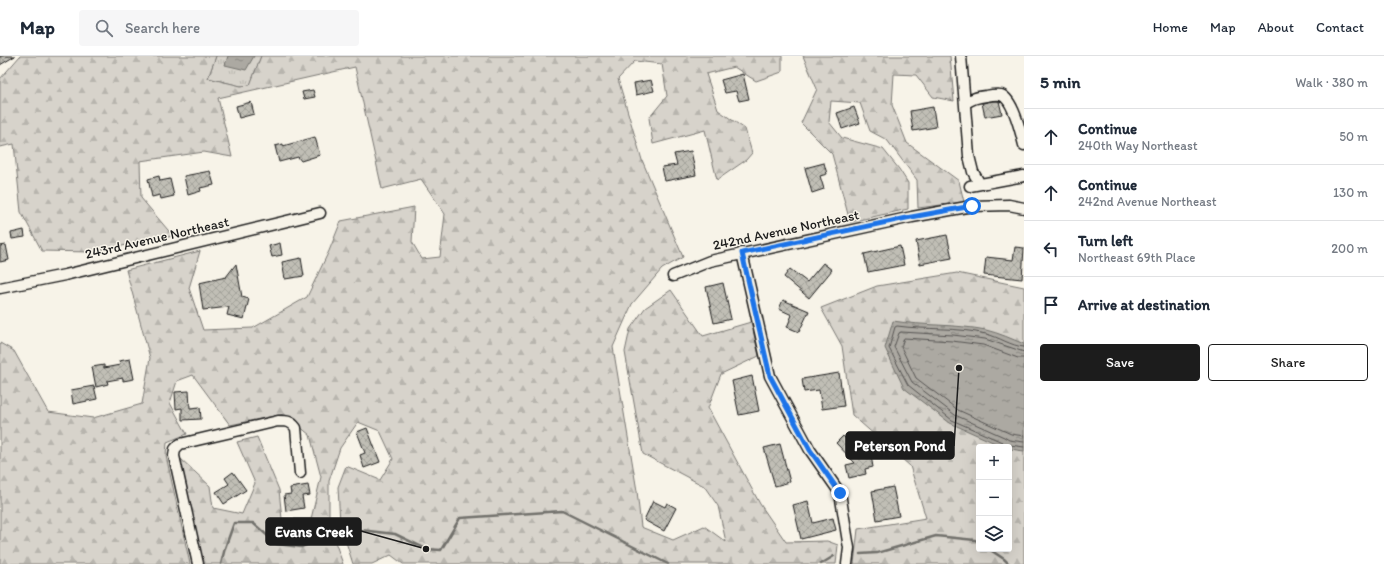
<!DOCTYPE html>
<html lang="en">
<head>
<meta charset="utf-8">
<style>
  :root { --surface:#fff; --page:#f6f6f7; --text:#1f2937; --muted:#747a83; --line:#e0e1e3; --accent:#1c1c1c }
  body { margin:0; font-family:Itim,sans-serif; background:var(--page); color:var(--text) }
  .controls { position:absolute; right:12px; bottom:12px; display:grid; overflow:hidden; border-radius:4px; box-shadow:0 4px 16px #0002 }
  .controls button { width:36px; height:36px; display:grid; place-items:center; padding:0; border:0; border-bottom:1px solid var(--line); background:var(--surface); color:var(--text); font:20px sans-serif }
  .stop { position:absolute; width:12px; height:12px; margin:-9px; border:3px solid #1a73e8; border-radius:50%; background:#fff }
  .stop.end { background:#1a73e8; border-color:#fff; box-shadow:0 1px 4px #0008 }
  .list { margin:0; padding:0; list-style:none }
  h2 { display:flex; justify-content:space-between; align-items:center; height:52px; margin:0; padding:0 16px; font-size:17px }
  h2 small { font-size:13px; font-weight:400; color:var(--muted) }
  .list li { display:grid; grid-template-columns:26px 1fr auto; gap:12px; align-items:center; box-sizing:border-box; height:56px; padding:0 16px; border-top:1px solid var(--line) }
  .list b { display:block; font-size:15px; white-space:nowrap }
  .list p { margin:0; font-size:13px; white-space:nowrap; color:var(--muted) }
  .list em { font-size:13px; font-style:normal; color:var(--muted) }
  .actions { display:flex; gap:8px; padding:12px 16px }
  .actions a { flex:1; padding:9px 0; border:1px solid var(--accent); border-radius:4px; text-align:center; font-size:14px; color:var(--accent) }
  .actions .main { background:var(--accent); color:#fff }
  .icon { flex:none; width:22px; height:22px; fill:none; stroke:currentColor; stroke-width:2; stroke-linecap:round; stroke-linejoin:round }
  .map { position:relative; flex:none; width:1024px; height:508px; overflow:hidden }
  header { display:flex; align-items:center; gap:24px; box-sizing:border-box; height:56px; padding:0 20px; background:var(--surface); border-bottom:1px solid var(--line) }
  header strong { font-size:19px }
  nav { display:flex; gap:22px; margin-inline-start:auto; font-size:14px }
  .search { width:280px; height:36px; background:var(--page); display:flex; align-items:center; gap:10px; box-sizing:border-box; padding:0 14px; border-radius:4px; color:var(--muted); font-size:15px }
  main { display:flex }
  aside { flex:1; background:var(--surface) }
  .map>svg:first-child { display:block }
  .grass { fill:url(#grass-tufts); stroke:#7a7874 }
  .forest { fill:url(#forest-firs); stroke:#7a7874; fill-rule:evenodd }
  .water { fill:url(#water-ripples); stroke:#72716c }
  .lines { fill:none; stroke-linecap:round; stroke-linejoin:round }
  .shore { stroke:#565452; stroke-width:1 }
  .stream { stroke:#72716c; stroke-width:2.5 }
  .building { fill:url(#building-cross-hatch); stroke:#1c1c1c }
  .minor-casing { stroke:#1c1c1c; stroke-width:13 }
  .minor { stroke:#f7f3e8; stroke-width:10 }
  .route { stroke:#1a73e8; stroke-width:5 }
  .labels { text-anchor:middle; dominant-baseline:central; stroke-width:3; stroke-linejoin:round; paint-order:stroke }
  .street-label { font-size:14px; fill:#1c1c1c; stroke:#f7f3e8 }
  .leader { fill:none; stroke:#1c1c1c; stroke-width:1.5 }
  .callout-dot { fill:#1c1c1c; stroke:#f7f3e8; stroke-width:1.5 }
  .callout { fill:#1c1c1c; stroke:#1c1c1c; stroke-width:1.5 }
  .callout-label { font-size:15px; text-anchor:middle; font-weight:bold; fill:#fff }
</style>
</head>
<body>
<header>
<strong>Map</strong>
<div class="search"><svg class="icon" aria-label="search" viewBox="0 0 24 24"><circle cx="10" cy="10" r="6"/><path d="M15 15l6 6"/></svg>Search here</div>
<nav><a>Home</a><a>Map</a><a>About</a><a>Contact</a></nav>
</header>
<main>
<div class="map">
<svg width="1024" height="508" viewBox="0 0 1024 508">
  <defs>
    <pattern id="grass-tufts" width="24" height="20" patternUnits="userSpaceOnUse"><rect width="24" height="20" fill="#d7d3cb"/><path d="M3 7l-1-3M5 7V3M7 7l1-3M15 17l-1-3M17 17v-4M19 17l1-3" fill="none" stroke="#b8b5ae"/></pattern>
    <pattern id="forest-firs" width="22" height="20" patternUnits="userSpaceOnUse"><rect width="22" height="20" fill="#d7d3cb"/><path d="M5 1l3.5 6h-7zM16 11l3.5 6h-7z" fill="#b8b5ae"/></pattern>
    <pattern id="water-ripples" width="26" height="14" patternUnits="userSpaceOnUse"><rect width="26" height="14" fill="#aca9a2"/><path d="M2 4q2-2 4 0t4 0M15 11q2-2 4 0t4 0" fill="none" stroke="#8b8983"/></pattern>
    <pattern id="building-cross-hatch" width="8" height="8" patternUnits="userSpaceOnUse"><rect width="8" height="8" fill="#c0beb5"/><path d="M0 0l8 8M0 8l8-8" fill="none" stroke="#a4a39b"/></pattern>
  </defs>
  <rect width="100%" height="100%" fill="#f7f3e8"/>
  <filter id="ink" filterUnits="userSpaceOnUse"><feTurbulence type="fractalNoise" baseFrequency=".025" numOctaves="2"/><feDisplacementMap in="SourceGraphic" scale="8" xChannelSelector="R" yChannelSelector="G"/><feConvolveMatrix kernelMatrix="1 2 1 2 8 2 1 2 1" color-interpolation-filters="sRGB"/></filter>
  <g filter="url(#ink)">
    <path class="grass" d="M216 0H261L250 30H240L208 22Z"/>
    <path class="forest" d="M20 0H216L208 22 241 30 250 29 261 0H782V16L756 25 734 11 706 18 718 54 745 73 752 97 746 104 717 124 705 74 653 88 649 62 667 40 662 8 635 5 618 23 642 104 683 201 662 213 632 248 613 291 637 435 641 471 673 484 704 470 726 486 718 450 704 430 643 398 625 296 630 273 645 252 671 234 703 280 751 266 759 300 721 318 708 352 760 448 786 486 827 485 838 489 836 508H403L391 499 372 508H353L340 467 338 431 346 410 380 424 393 403 380 375 358 366 340 392 329 425V469L343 508H203L180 402 210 430 213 452 242 458 255 427 237 386 257 381 279 434 282 463H311L321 421 310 379 284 358 230 369 193 319 177 325 170 347 187 378 167 386 166 400 190 508H0V287L14 295 48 356 93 362 142 348 150 302 126 214 200 195 189 232 203 274 253 272 307 241 329 195 341 165 414 151 412 186 422 203 440 201 445 158 421 123 382 133 355 11 218 42 232 101 204 96 140 105 141 142 173 180 91 196 42 195 21 156 14 88 0 91V23Z
      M803 0H950L954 45 933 41 916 19 894 18 892 49 907 87 959 125 964 146 918 152 917 124 887 84 870 75 860 47 831 45 829 66 842 82 883 93 899 113 908 127V153L850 166 832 98 801 67 817 33Z
      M957 217 1024 231V508H854L858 473 926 462 910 410 852 359 842 290 821 252 877 230ZM979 391H1009V493H979Z"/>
    <path class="water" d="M228 0H254L246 14 225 9Z
      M893 265C924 270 955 268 986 274 999 277 1012 283 1024 288V395L1010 393 1009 391H1004L950 367 904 332 885 292Z"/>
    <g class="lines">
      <path class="shore" d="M1024 291C1011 290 999 281 986 278 957 271 926 274 897 270L895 271 889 292 908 329 952 364 1002 386 1006 390 1010 389 1024 391
        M1024 296 985 283 953 279 901 276 899 277 894 291 912 326 955 359 1004 381 1009 384 1024 386
        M1024 302H1018L983 289 952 285 904 282 901 291 916 322 958 354 1011 378 1024 380"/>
      <path class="stream" d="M989 493 1004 503 1009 508
        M860 498 877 497 936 480 975 484 979 486
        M221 508 225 492 234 467H253L277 488 301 491 330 480 360 474 395 478 426 493 441 494 460 462 562 455 668 508
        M742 508H744
        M821 508 834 500"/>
    </g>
    <path class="building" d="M0 0H15L0 9Z
      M743 18 749 43 739 45 736 35 725 37 721 24Z
      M651 24 654 35 636 39 634 27Z
      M313 34 315 41 304 43 302 36Z
      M993 45H999L1002 58 985 61 982 47Z
      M251 46 254 58 239 62 236 50Z
      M854 51 860 67 842 73 837 57Z
      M933 51 936 71 913 75 910 55Z
      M315 81 320 99 301 105 298 101 279 106 275 90 283 88V90Z
      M691 95 696 119 665 125 662 111 677 109 674 98Z
      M824 107 827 118 820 120 824 133 812 137 805 112Z
      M210 115 214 129 200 132 201 135 188 139 184 120Z
      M159 120 160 125 170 123 174 140 161 143 160 139 152 141 148 123Z
      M24 174 25 181 12 183 11 177Z
      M947 179 952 202 920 208 916 185Z
      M280 187 282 199 272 201 269 190Z
      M6 189 9 204 0 206V190Z
      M900 190 904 209 868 216 864 198Z
      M1015 191 1024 192 1022 223 984 219 986 201 1013 204Z
      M301 202 304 220 285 223 282 206Z
      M823 207 832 214 809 242 784 221 790 213 807 226Z
      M236 208 242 241 249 243 244 263 227 259 229 251 203 254 199 227 226 221Z
      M723 227 731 263 714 267 706 231Z
      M783 244 809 255 799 276 787 271 792 259 779 253Z
      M130 303 134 323 123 325V322L107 325 108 328 96 331 92 311 104 309V312L120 309 119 305Z
      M839 317 844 350 822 353 819 334 804 336 802 323Z
      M752 320 759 355 739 359 732 325Z
      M94 330 97 343 73 348 71 334Z
      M189 335 190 352 200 351 201 363 182 364V352L176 353 175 336Z
      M367 372 380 406 364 412 360 399 365 397 357 376Z
      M843 380 848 385 853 382 871 400 873 411 865 413 866 418 849 422 846 409 855 407 836 387Z
      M780 388 790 426 775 430 764 392Z
      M233 416 246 434 224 448 216 436 229 428 225 422Z
      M308 429 310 439 302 440 304 452 286 455 284 439 291 438 290 432Z
      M893 431 899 460 877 464 872 435Z
      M653 445 665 451 667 447 676 452 664 475 644 464Z
      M808 445 813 467 833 462 836 474 801 483 793 449Z"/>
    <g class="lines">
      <defs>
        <path id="minor" d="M961 0 969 100 973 116 980 128
          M966 47C972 42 978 41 986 40 991 39 996 38 1001 39 1013 43 1021 77 1024 89
          M970 130 1024 120
          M742 197 770 320 810 394 840 437 849 492 847 508
          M673 220 710 205 912 161 972 150 1009 149 1024 152
          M0 232 65 219 320 157
          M198 508 174 400 175 393 180 388 278 365C287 365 291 365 296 372L300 417"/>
      </defs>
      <use href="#minor" class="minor-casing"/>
      <use href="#minor" class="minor"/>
    </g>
  </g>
  <g class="lines" filter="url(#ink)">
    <path class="route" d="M840 437 810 394 770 320 742 197 906 162 972 150"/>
  </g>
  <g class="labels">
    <g class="street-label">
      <text transform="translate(786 174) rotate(-12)">242nd Avenue Northeast</text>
      <text transform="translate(157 182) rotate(-13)">243rd Avenue Northeast</text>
    </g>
  </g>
  <path class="leader" d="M959 312L954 390M426 493L361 475"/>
  <g class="callout-dot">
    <circle cx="959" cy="312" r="4"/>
    <circle cx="426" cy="493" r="4"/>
  </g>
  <g class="callout">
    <rect x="846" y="376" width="108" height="27" rx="4"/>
    <rect x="266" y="462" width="95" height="27" rx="4"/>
  </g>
  <g class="callout-label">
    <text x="900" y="395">Peterson Pond</text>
    <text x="314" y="481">Evans Creek</text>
  </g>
</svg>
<div class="controls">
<button>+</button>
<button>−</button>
<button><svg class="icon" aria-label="layers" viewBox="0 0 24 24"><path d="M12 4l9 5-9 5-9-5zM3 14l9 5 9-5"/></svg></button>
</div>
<div class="stop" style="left:972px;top:150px"></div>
<div class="stop end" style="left:840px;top:437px"></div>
</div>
<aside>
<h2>5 min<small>Walk · 380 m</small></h2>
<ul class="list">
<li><svg class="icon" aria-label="ahead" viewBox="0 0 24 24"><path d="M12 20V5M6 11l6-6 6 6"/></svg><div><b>Continue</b><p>240th Way Northeast</p></div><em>50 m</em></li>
<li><svg class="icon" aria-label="ahead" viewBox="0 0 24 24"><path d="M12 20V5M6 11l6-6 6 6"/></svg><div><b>Continue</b><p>242nd Avenue Northeast</p></div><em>130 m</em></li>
<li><svg class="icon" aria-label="left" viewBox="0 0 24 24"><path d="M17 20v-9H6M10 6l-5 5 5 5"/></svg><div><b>Turn left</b><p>Northeast 69th Place</p></div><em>200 m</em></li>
<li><svg class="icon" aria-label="arrive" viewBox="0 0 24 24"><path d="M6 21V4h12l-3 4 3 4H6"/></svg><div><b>Arrive at destination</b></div></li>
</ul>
<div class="actions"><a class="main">Save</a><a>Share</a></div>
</aside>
</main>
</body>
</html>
